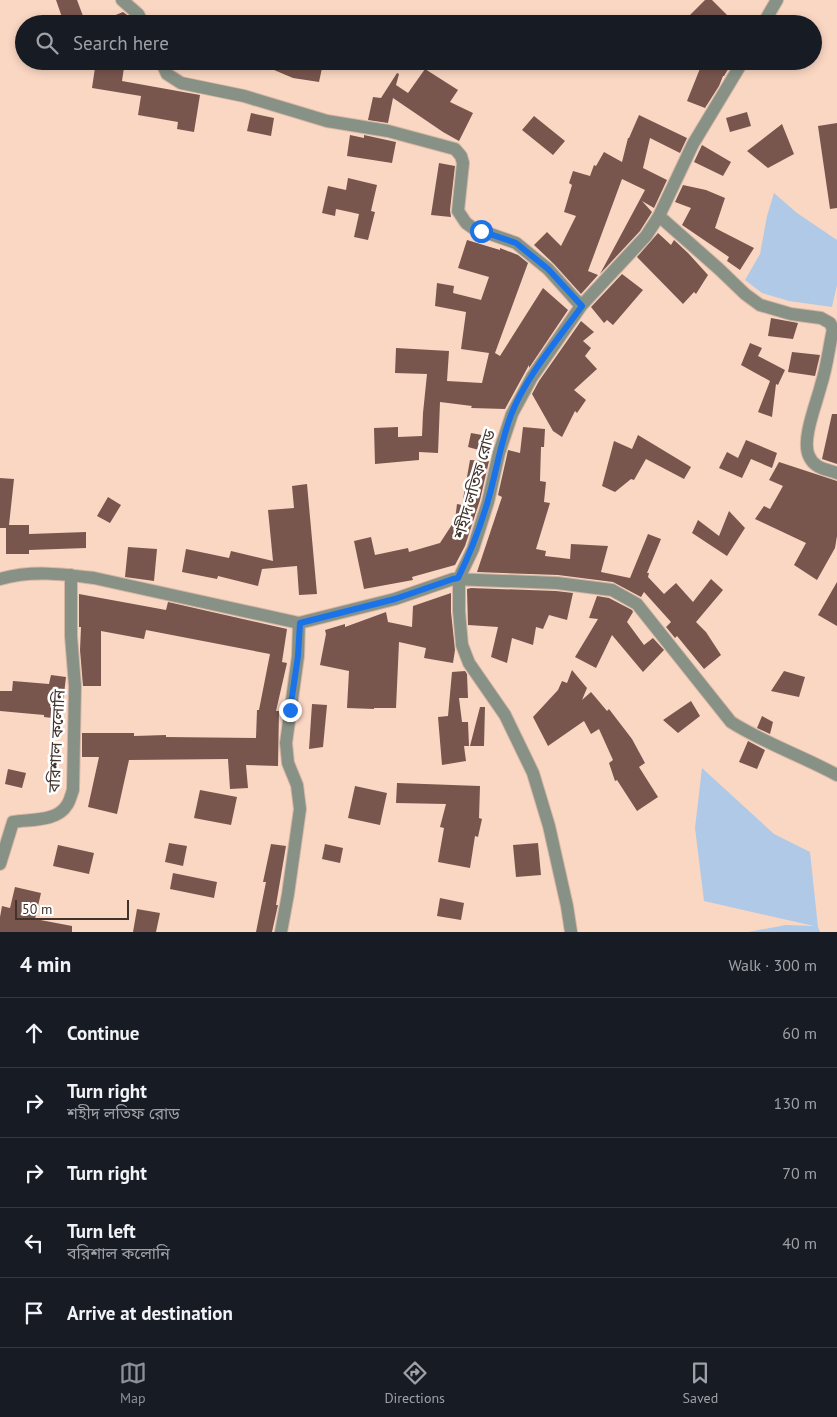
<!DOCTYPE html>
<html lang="en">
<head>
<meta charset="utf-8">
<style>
  :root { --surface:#171b24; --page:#20242c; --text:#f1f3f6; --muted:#9ea1a6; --line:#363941; --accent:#8c9099 }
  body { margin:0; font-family:"PT Sans","Noto Sans Bengali",sans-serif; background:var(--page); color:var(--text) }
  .scale { position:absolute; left:15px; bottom:12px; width:114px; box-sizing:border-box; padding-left:5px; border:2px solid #41332c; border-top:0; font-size:14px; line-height:18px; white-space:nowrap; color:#41332c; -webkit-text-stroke:4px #fff; paint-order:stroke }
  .stop { position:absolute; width:15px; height:15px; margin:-11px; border:4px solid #1a73e8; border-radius:50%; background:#fff }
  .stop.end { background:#1a73e8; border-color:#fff; box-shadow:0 1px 5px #0008 }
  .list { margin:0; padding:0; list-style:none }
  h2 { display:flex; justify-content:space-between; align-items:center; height:65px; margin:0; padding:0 20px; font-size:21px }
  h2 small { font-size:16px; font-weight:400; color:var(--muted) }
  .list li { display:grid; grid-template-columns:32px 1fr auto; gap:15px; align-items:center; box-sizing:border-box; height:70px; padding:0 20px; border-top:1px solid var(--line) }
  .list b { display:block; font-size:19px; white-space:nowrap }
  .list p { margin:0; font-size:16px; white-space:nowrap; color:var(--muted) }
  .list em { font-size:16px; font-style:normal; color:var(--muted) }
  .icon { flex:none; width:28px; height:28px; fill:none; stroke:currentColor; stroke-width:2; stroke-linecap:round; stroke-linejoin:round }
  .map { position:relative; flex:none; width:837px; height:932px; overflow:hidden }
  .search { position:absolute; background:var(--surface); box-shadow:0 2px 8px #0003; left:15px; right:15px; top:15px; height:55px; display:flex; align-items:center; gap:12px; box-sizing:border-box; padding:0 18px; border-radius:28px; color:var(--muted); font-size:19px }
  .sheet { height:415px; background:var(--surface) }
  nav { display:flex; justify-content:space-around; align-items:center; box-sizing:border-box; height:70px; border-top:1px solid var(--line); background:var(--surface); font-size:14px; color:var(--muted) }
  nav a { display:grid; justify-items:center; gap:2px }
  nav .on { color:var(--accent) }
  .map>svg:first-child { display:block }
  .water { fill:#b0c9e7 }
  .building { fill:#78564e }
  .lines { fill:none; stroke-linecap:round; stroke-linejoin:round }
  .minor-casing { stroke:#d5b6a5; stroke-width:14 }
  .minor { stroke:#879185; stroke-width:12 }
  .route { stroke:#1a73e8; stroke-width:6 }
  .labels { text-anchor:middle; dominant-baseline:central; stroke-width:5; stroke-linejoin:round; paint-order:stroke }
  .street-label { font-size:16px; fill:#41332c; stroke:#fff }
</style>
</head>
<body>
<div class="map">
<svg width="837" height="932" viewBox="0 0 837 932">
  <rect width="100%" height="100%" fill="#fad7c3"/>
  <path class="water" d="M774 193 797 213 837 240V285L832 307 789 301 762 293 745 280 760 254 767 216Z
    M702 768 774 834 810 852 818 927 820 932H748L786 925 814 926 704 901 695 828Z"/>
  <path class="building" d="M56 0H77L83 16 64 23Z
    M705 0H712L728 16 720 24H693L687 18Z
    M123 12 127 15 131 24H94Z
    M96 61H125L122 81 200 95 194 132 177 129 178 122 138 115 141 96 92 88Z
    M253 61H292L322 68 319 82 293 78Z
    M703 61H733L724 76H723L719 86 705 108 687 101Z
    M425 69 458 90 450 102 473 113 459 141 443 132 393 98 388 123 368 120 373 97 381 98 397 73 399 74 396 85 408 93Z
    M747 112 751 126 730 132 726 118Z
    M251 113 274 118 271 136 247 131Z
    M639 115 687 138 680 153 650 138 643 168 667 180 654 208 642 201 652 212 640 231 600 274 645 190 622 179 588 271 598 275 581 294 554 264 534 245 547 232 561 246 576 216 564 212 572 185 569 183 573 171 590 176 594 165 596 166 604 152 622 162 628 138H629Z
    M534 116 565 141 553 155 522 130Z
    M837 123V208L830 209 818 126Z
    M782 124 794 154 768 168 747 151Z
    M350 135 364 138V135L396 142 392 163 347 156Z
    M702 145 731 162 723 176 694 162Z
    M439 163 455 166 450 210 451 217 431 215Z
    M348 178 377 185 371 211 375 212 368 240 354 237 359 214 336 209 335 216 322 213 328 186 346 190Z
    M683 185 706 190 725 198 715 228 754 248 740 270 727 261 729 257 682 225 691 208 675 202Z
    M658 233 671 245 674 240 688 253 708 275 696 294 694 292 683 304 637 257Z
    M467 240 500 250V248L518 255 528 263 495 353 500 356 543 288 568 310 529 368V365L505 409 471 408 472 406 440 402 438 453 419 452V460L375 464 374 428 398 427V437L422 436 423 413 427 374 395 373 396 348 449 351 447 381 482 383 489 353 461 349 466 312 435 306 437 283 454 286 453 293 481 300 489 277 458 268Z
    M622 274 643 290 613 325 607 320 604 323 591 307Z
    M771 318 798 323 793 339 768 336Z
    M581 321 594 332 583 341 591 348 585 356 597 369 574 390 586 400 577 413 575 411 562 437 553 431 532 394 539 381Z
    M750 343 762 348 758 356 785 370 778 385 776 384 772 417 758 412 770 381 741 365Z
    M792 352 820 355 815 376 788 372Z
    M832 414H837V464L822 459Z
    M523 427 545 429 544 447H541L540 481 546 482 544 502 550 503 536 549 546 551 545 556 570 559 571 544 608 546 601 572 630 578 648 534 661 539 647 573H649L648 577 664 594 676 583 693 602 711 579 723 590 696 622 706 632 721 655 704 669 677 636 675 638 666 627 671 622 644 592 641 597 613 582 558 575 477 572 502 497 498 495 507 455 508 450 520 453Z
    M471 433 482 435 479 450 468 447Z
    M638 435 691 467 684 479 646 459 634 480 631 479 615 492 602 486 614 441 632 449Z
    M746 440 777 453 772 468 751 459 742 478 719 468 727 452 738 458Z
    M470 460 489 461 480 500 465 546 455 565 412 577 413 580 364 589 354 541 371 537 375 555 408 548 409 552 440 543 455 520 457 504 462 505Z
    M779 462 837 481V536L835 548 817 580 794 565 806 543 755 519 764 506 770 509 783 486 769 480Z
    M0 478 14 479 9 525H29V534L86 532V548L29 550V554H6V528H0Z
    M307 484 317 594 299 595 297 566 262 569 258 586 218 576 217 579 182 572 186 549 229 558 231 551 273 561 268 510 294 508 292 486Z
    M108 497 121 505 110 523 97 516Z
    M729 511 745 528 727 556 692 533 698 520 719 536Z
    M128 547 157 549 154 581 125 577Z
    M837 582V626L818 615Z
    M471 588 556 591 573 593 567 620 549 615 543 629 536 627 533 645 512 638 507 663 491 657 498 627 468 625 467 589Z
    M451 593V612L455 650 453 663 424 658 426 648 399 642 396 708H374V709L347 708 349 671 320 665 326 634 325 630 345 624V627L386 612 388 622 412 627 413 606Z
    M79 594 166 610 168 602 287 629 282 662 287 663 276 711H279L278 766 246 765 248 788 230 789 228 759 129 760 117 814 88 807 99 757H82V733H134V736L166 735V737L256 738 257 710H259L270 654 146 630 144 639 101 631V686H83L80 650 81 627H79Z
    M597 596 609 598 632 610 633 612 627 622 644 645 653 638 664 650 643 672 612 635 596 668 575 657 598 619 589 618Z
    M572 670 587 688 582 700 591 692 607 711 609 709 632 739 645 763 639 767 658 797 637 811 617 780 615 781 609 763 613 760 599 729 591 734 584 721 548 746 533 717 558 690 562 681 567 683Z
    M465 671 467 674 468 698H459L462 722H468L469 746H464L466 761 442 765 438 717 448 716 452 672Z
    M784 671 805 677 799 697 771 691Z
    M51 675 66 677 61 719 44 717V715L0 711V691H12L13 681 49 684Z
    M691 701 700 716 678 733 663 720Z
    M312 704 327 705 323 747 309 749Z
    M480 707H485L484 746H470Z
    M762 716 773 722 770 734 757 728Z
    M748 741 765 750 757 769 739 762Z
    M8 769 26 773 22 788 5 784Z
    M397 783 480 786 479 818 482 819 478 837 475 836 470 868 438 862 444 828 440 827 446 804 396 803Z
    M355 786 387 793 380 825 348 818Z
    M200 790 237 797 231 825 194 818Z
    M169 843 187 846 183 866 165 862Z
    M538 843 541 875 516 877 513 845Z
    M271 844 286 846 276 905H278L272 932H256L266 882H263Z
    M325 844 343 848 340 863 322 859Z
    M58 845 94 853 89 874 53 866Z
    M173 873 217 882 214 898 170 889Z
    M15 887 41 893 35 919 72 926V932H0V917L2 906 10 908Z
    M440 898 464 903 461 920 437 916Z
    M137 909 160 913 156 932H133Z"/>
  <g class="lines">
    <defs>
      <path id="minor" d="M122 0 138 14 143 24
        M763 24 777 0
        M161 61 167 74 181 83 244 96 327 121 388 131 455 149 461 156 463 163 458 211 466 223 473 228 516 243 548 269 581 306
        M659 216 719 269 745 294 760 305 791 314 821 318 830 323 833 329C829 347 827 367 821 385 817 402 801 440 809 456 814 468 825 469 837 473
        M0 579C31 570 63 574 94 578L299 623 395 599 453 579 557 583 612 590 637 604 731 722C764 743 802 756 837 775
        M0 864 13 822C30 819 57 822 67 805 70 801 71 795 73 790L75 686 71 636V575
        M281 932 288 894 300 809 297 785 288 763 286 743 298 656 299 623
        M571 932 567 906 549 826 533 773 505 715 469 663 462 645 459 611V578L473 549 488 502 499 453 512 414 532 377 581 306 646 236 659 216 693 144 743 61"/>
    </defs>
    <use href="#minor" class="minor-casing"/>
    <use href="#minor" class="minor"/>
  </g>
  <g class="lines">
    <path class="route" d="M290 710 298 656 300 623 395 599 453 579 458 578C470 554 479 530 487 504 496 474 500 444 511 415 525 378 558 339 582 306L548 269 516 243 481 231"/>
  </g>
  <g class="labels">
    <g class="street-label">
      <text transform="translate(474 484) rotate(-74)">শহীদ লতিফ রোড</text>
      <text transform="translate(56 741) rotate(-87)">বরিশাল কলোনি</text>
    </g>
  </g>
</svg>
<div class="scale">50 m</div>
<div class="stop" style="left:481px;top:231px"></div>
<div class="stop end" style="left:290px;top:710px"></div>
<div class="search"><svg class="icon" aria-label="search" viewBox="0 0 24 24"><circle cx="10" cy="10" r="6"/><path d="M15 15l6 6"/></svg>Search here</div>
</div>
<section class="sheet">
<h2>4 min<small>Walk · 300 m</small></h2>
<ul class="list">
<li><svg class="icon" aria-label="ahead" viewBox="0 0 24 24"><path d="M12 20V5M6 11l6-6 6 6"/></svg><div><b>Continue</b></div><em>60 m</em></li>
<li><svg class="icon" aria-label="right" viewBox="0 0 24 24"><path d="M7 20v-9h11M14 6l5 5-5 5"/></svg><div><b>Turn right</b><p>শহীদ লতিফ রোড</p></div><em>130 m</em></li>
<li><svg class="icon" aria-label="right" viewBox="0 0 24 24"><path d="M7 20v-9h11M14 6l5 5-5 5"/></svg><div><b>Turn right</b></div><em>70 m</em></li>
<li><svg class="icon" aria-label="left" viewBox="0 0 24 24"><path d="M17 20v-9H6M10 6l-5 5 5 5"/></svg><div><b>Turn left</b><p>বরিশাল কলোনি</p></div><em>40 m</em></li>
<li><svg class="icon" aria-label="arrive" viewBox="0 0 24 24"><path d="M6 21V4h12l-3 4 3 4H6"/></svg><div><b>Arrive at destination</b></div></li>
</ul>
</section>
<nav>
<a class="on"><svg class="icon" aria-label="map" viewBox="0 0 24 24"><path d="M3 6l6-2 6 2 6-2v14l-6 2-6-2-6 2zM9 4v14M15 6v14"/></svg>Map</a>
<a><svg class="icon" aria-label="directions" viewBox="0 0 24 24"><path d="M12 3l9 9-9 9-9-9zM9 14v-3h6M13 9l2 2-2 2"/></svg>Directions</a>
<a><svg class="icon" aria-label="saved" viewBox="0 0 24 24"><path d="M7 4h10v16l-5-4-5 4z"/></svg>Saved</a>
</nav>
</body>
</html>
